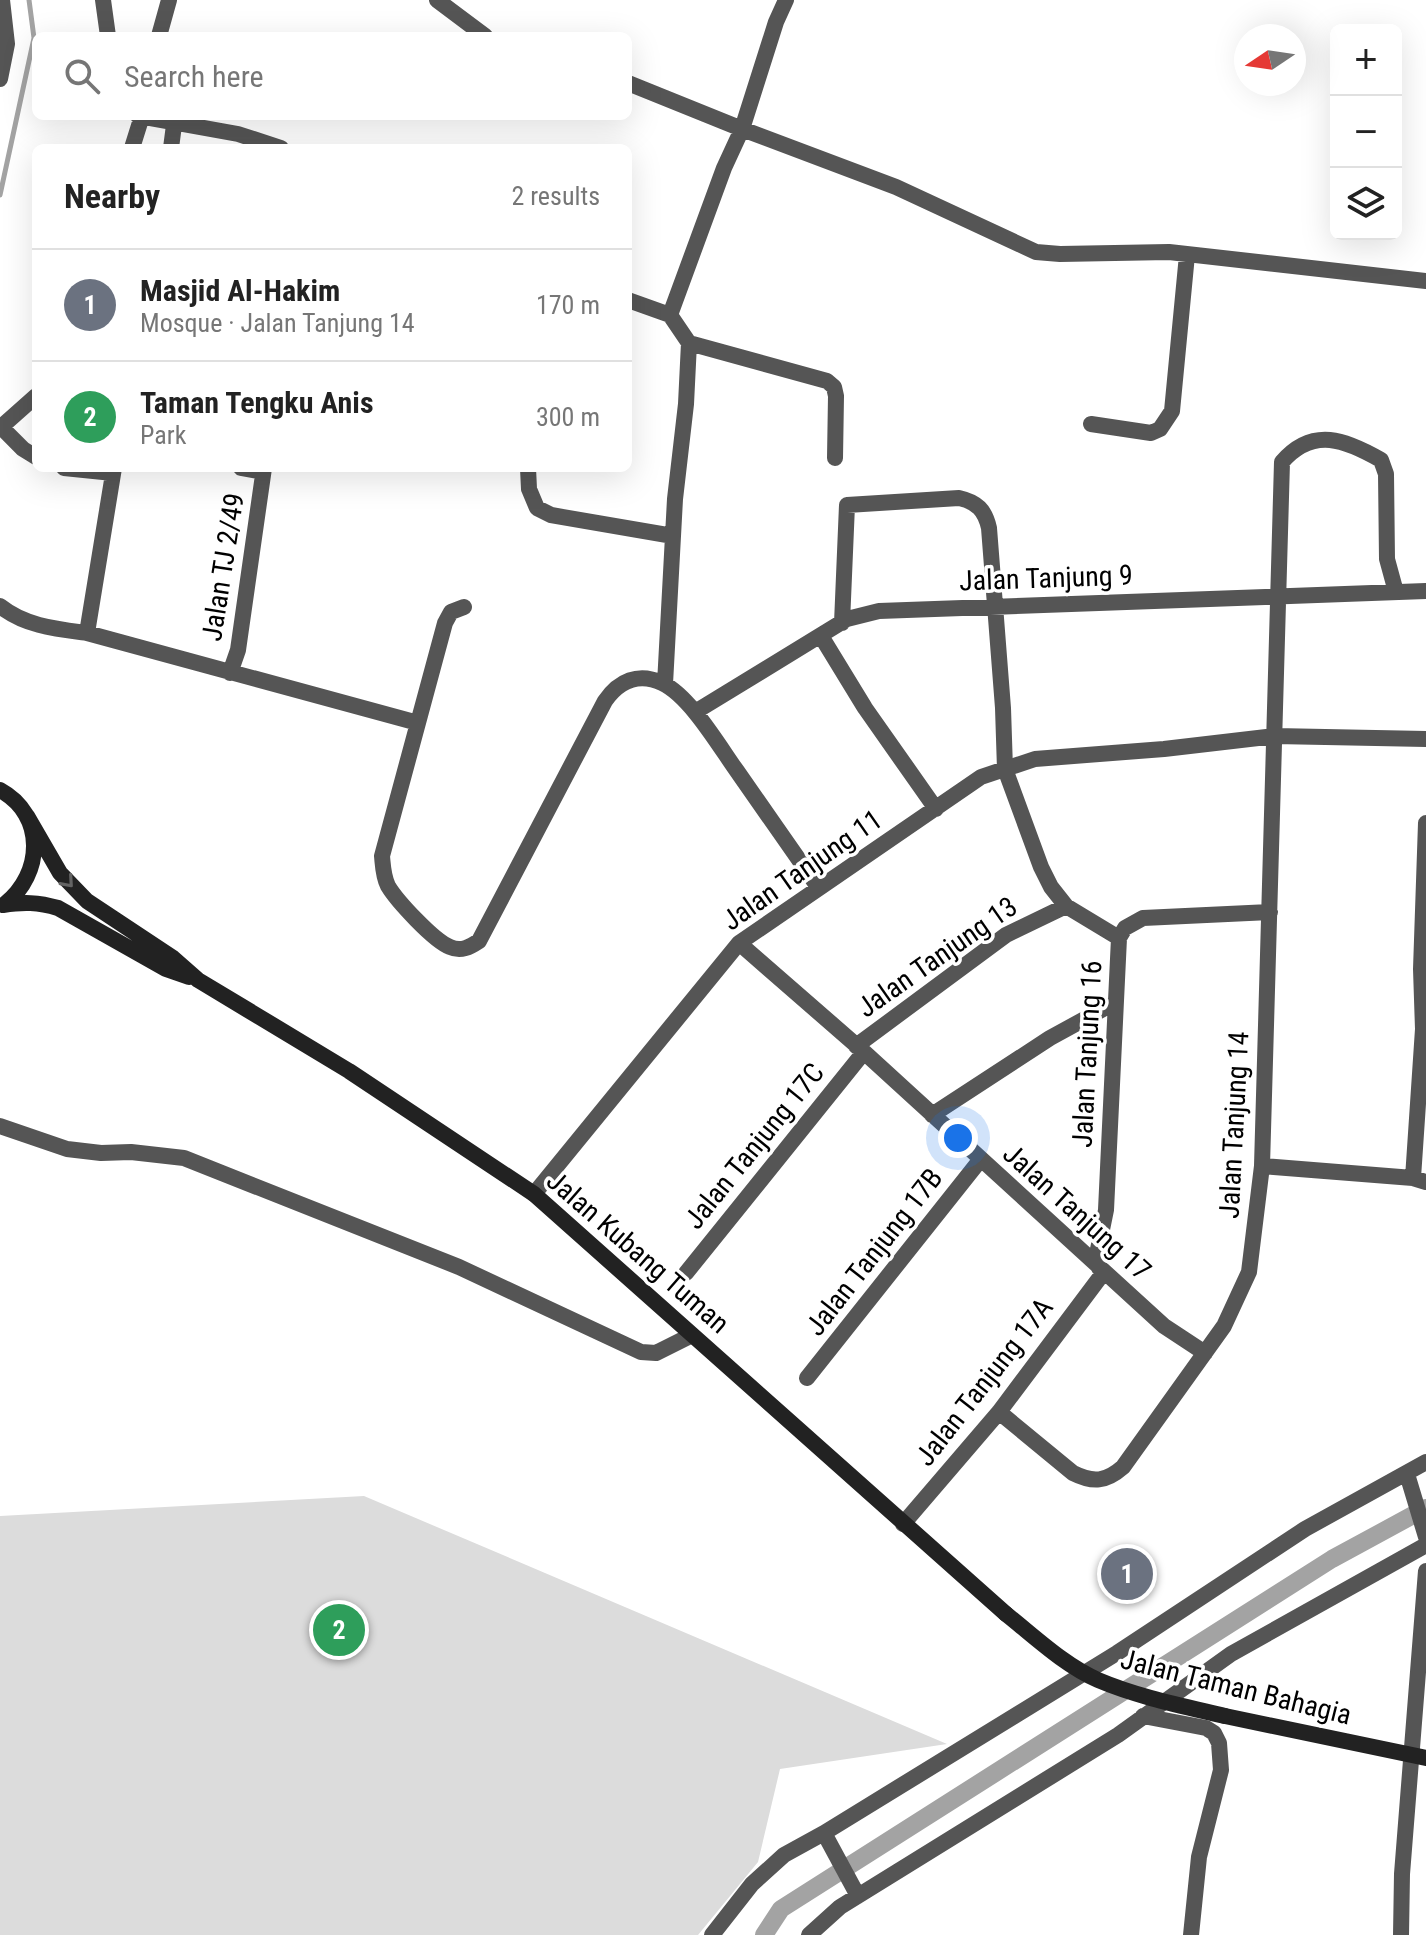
<!DOCTYPE html>
<html lang="en">
<head>
<meta charset="utf-8">
<style>
  :root { --surface:#fff; --page:#f2f2f2; --text:#222; --muted:#767676; --line:#e0e0e0; --accent:#0f766e }
  body { margin:0; font-family:"Roboto Condensed",sans-serif; background:var(--page); color:var(--text) }
  .controls { position:absolute; right:24px; top:24px; display:grid; overflow:hidden; border-radius:12px; box-shadow:0 8px 32px #0002 }
  .controls button { width:72px; height:72px; display:grid; place-items:center; padding:0; border:0; border-bottom:2px solid var(--line); background:var(--surface); color:var(--text); font:40px sans-serif }
  .compass { position:absolute; left:1234px; top:24px; width:72px; height:72px; border-radius:50%; background:var(--surface); box-shadow:0 8px 32px #0002; rotate:257deg }
  .you { position:absolute; left:958px; top:1138px; width:28px; height:28px; margin:-20px; border:6px solid #fff; border-radius:50%; background:#1a73e8; box-shadow:0 0 0 12px #1a73e833 }
  .badge { display:grid; place-items:center; width:52px; height:52px; border-radius:50%; background:var(--accent); color:#fff; font-size:26px; font-weight:700 }
  .pin { position:absolute; translate:-50% -50%; border:4px solid #fff; box-shadow:0 2px 8px #0006 }
  .list { margin:0; padding:0; list-style:none }
  h2 { display:flex; justify-content:space-between; align-items:center; height:104px; margin:0; padding:0 32px; font-size:34px }
  h2 small { font-size:26px; font-weight:400; color:var(--muted) }
  .list li { display:grid; grid-template-columns:52px 1fr auto; gap:24px; align-items:center; box-sizing:border-box; height:112px; padding:0 32px; border-top:2px solid var(--line) }
  .list b { display:block; font-size:30px; white-space:nowrap }
  .list p { margin:0; font-size:26px; white-space:nowrap; color:var(--muted) }
  .list em { font-size:26px; font-style:normal; color:var(--muted) }
  .icon { flex:none; width:44px; height:44px; fill:none; stroke:currentColor; stroke-width:2; stroke-linecap:round; stroke-linejoin:round }
  .map { position:relative; flex:none; width:1426px; height:1935px; overflow:hidden }
  .search { position:absolute; background:var(--surface); box-shadow:0 8px 32px #0002; left:32px; top:32px; width:600px; height:88px; display:flex; align-items:center; gap:20px; box-sizing:border-box; padding:0 28px; border-radius:12px; color:var(--muted); font-size:30px }
  .panel { position:absolute; background:var(--surface); box-shadow:0 8px 32px #0002; left:32px; top:144px; width:600px; height:328px; border-radius:12px }
  .map>svg:first-child { display:block }
  .green { fill:#dcdcdc }
  .lines { fill:none; stroke-linecap:round; stroke-linejoin:round }
  .stream { stroke:#a3a3a3; stroke-width:5 }
  .canal { stroke:#a3a3a3; stroke-width:18 }
  .street { stroke:#555; stroke-width:16 }
  .secondary { stroke:#222; stroke-width:16 }
  .secondary-bridge { stroke:#222; stroke-width:16 }
  .oneway { stroke:#646464 }
  .labels { text-anchor:middle; dominant-baseline:central; stroke-width:7; stroke-linejoin:round; paint-order:stroke }
  .street-label { font-size:28px; fill:#000; stroke:#fff }
</style>
</head>
<body>
<div class="map">
<svg width="1426" height="1935" viewBox="0 0 1426 1935">
  <rect width="100%" height="100%" fill="#fff"/>
  <path class="green" d="M364 1496 947 1744 780 1769 758 1862 698 1935H0V1516Z"/>
  <g class="lines">
    <path class="stream" d="M0 195 34 38 29 0"/>
    <path class="canal" d="M764 1935 781 1909 1332 1559 1426 1508"/>
    <path class="street" d="M103 0 108 36
      M437 0 485 36
      M159 36 169 0
      M0 79 7 44 2 0
      M628 83 742 129 896 187 1036 252 1060 254 1169 252 1426 281
      M138 116 238 134 281 148
      M132 148 142 116
      M171 148 174 125
      M628 300 670 315 689 343
      M670 315 724 168 742 129 776 22 786 0
      M689 343 827 381 834 387 836 396 835 458
      M1091 424 1151 433 1160 429 1172 411 1187 255
      M1 427 23 449 36 457
      M0 428 36 396
      M64 468 113 473
      M241 468 263 472
      M528 468 529 489 537 508 551 515 673 536
      M0 606C25 626 56 629 87 633L418 723
      M464 607 451 612 445 623 382 856C383 866 383 876 388 886 397 901 434 941 450 947 461 952 470 947 479 941L605 701C619 681 638 672 662 683 690 696 719 746 737 771 764 810 791 848 818 887
      M842 623 847 505 959 498C977 502 985 510 989 528L1003 708 1005 769 1041 867 1051 887 1066 906 1119 938
      M87 633 114 468
      M821 636 865 708 936 809
      M230 673 238 650 264 468
      M665 684 675 499 686 404 689 343
      M695 712 847 619 879 611 1426 591
      M739 943 864 1052 1164 1326 1205 1353
      M856 1046 1006 935 1066 906
      M932 1115 1050 1038 1114 1003
      M0 1126 67 1149 101 1153 131 1152 184 1158 459 1267 641 1352 656 1353 692 1335
      M1262 1166 1413 1178 1426 1182
      M1413 1178 1423 1029 1421 969 1426 823
      M534 1194 739 943 981 777 1035 759 1164 749 1275 736 1426 739
      M1099 1268 1096 1259 1106 1210 1119 938 1125 928 1143 918 1270 912
      M686 1273 864 1052
      M807 1378 981 1159
      M999 1412 1073 1473C1093 1483 1106 1482 1123 1467L1224 1326 1249 1272 1262 1166 1282 462C1313 426 1346 440 1381 460L1386 474 1387 559 1396 592
      M1407 1474 1426 1537
      M903 1524 999 1412 1104 1272
      M1143 1716 1206 1728 1214 1733 1219 1743 1221 1770 1199 1857 1191 1935
      M824 1833 858 1896
      M712 1935 752 1884 784 1855 824 1833 1117 1653 1305 1529 1426 1462
      M809 1935 840 1907 1118 1735 1231 1654 1426 1545
      M1401 1935 1402 1874 1426 1571"/>
    <path class="secondary" d="M0 790C46 815 43 874 5 904
      M27 816 60 873 87 901 173 958 198 980 349 1071 534 1194 1006 1614
      M3 905C23 902 38 902 58 908L166 969 189 977
      M1225 1716 1426 1758"/>
    <path class="secondary-bridge" d="M1006 1614C1035 1637 1064 1665 1098 1680 1138 1697 1183 1706 1225 1716"/>
  </g>
  <defs><path id="oneway-chevron" d="M-2-3.5L2.5 0L-2 3.5" fill="none" stroke-width="1.6" stroke-linecap="round" stroke-linejoin="round" transform="scale(2)"/></defs>
  <use class="oneway" href="#oneway-chevron" transform="translate(68 882) rotate(49)"/>
  <g class="labels">
    <g class="street-label">
      <text transform="translate(223 567) rotate(-81)">Jalan TJ 2/49</text>
      <text transform="translate(1046 578) rotate(-2)">Jalan Tanjung 9</text>
      <text transform="translate(802 870) rotate(-35)">Jalan Tanjung 11</text>
      <text transform="translate(937 957) rotate(-35)">Jalan Tanjung 13</text>
      <text transform="translate(1087 1054) rotate(-87)">Jalan Tanjung 16</text>
      <text transform="translate(1234 1125) rotate(-87)">Jalan Tanjung 14</text>
      <text transform="translate(754 1146) rotate(-51)">Jalan Tanjung 17C</text>
      <text transform="translate(1077 1212) rotate(42)">Jalan Tanjung 17</text>
      <text transform="translate(638 1252) rotate(41)">Jalan Kubang Tuman</text>
      <text transform="translate(874 1252) rotate(-52)">Jalan Tanjung 17B</text>
      <text transform="translate(984 1382) rotate(-52)">Jalan Tanjung 17A</text>
      <text transform="translate(1236 1687) rotate(14)">Jalan Taman Bahagia</text>
    </g>
  </g>
</svg>
<div class="controls">
<button>+</button>
<button>−</button>
<button><svg class="icon" aria-label="layers" viewBox="0 0 24 24"><path d="M12 4l9 5-9 5-9-5zM3 14l9 5 9-5"/></svg></button>
</div>
<svg class="compass" viewBox="-18 -18 36 36"><path d="M0-13l5 13h-10z" fill="#e53935"/><path d="M0 13l5-13h-10z" fill="#767676"/></svg>
<div class="you"></div>
<div class="pin badge" style="left:1127px;top:1574px;background:#6b7280">1</div>
<div class="pin badge" style="left:339px;top:1630px;background:#2e9e5b">2</div>
<div class="search"><svg class="icon" aria-label="search" viewBox="0 0 24 24"><circle cx="10" cy="10" r="6"/><path d="M15 15l6 6"/></svg>Search here</div>
<section class="panel">
<h2>Nearby<small>2 results</small></h2>
<ul class="list">
<li><span class="badge" style="background:#6b7280">1</span><div><b>Masjid Al-Hakim</b><p>Mosque · Jalan Tanjung 14</p></div><em>170 m</em></li>
<li><span class="badge" style="background:#2e9e5b">2</span><div><b>Taman Tengku Anis</b><p>Park</p></div><em>300 m</em></li>
</ul>
</section>
</div>
</body>
</html>
